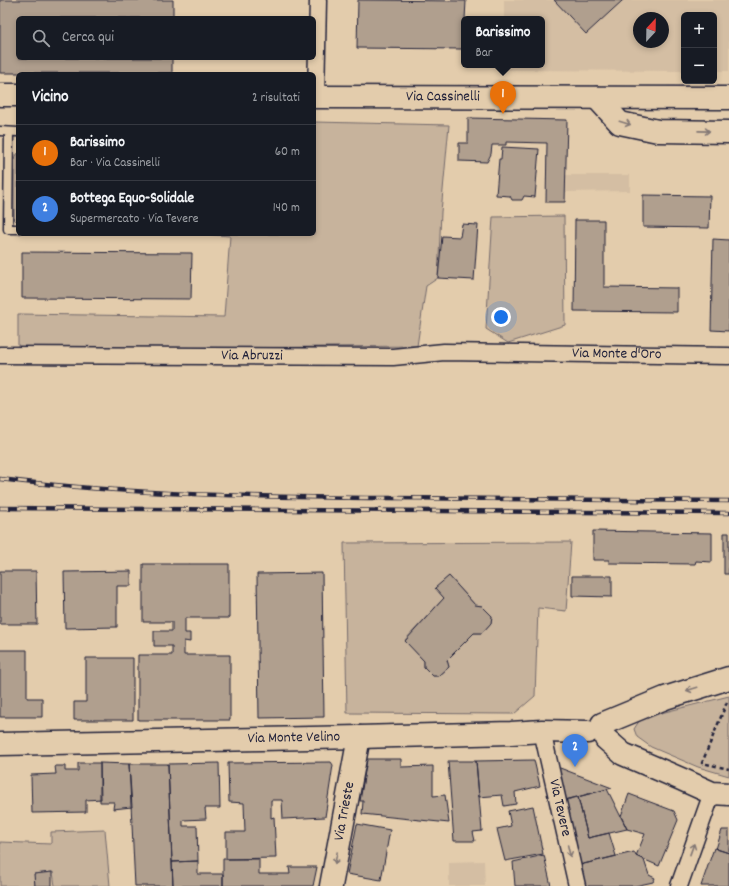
<!DOCTYPE html>
<html lang="it">
<head>
<meta charset="utf-8">
<style>
  :root { --surface:#171b24; --page:#20242c; --text:#f1f3f6; --muted:#9ea1a6; --line:#363941; --accent:#2563eb }
  body { margin:0; font-family:Dekko,sans-serif; background:var(--page); color:var(--text) }
  .controls { position:absolute; right:12px; top:12px; display:grid; overflow:hidden; border-radius:6px; box-shadow:0 2px 6px #0003 }
  .controls button { width:36px; height:36px; display:grid; place-items:center; padding:0; border:0; border-bottom:1px solid var(--line); background:var(--surface); color:var(--text); font:20px sans-serif }
  .compass { position:absolute; left:633px; top:12px; width:36px; height:36px; border-radius:50%; background:var(--surface); box-shadow:0 2px 6px #0003; rotate:22deg }
  .you { position:absolute; left:501px; top:317px; width:14px; height:14px; margin:-10px; border:3px solid #fff; border-radius:50%; background:#1a73e8; box-shadow:0 0 0 6px #1a73e833 }
  .badge { display:grid; place-items:center; width:26px; height:26px; border-radius:50%; background:var(--accent); color:#fff; font-size:13px; font-weight:700 }
  .pin { position:absolute; translate:-50% -33px; filter:drop-shadow(0 1px 2px #0008) }
  .pin::after { content:''; position:absolute; top:21px; width:14px; height:12px; background:inherit; clip-path:polygon(0 0,100% 0,50% 100%) }
  .popup { position:absolute; left:461px; top:16px; width:84px; height:52px; box-sizing:border-box; display:grid; place-content:center; border-radius:6px; background:var(--surface); filter:drop-shadow(0 1px 3px #0005); font-size:13px; white-space:nowrap; color:var(--muted) }
  .popup b { font-size:15px; color:var(--text) }
  .popup::after { content:''; position:absolute; left:50%; top:100%; margin-left:-8px; border:8px solid transparent; border-top-color:var(--surface) }
  .list { margin:0; padding:0; list-style:none }
  h2 { display:flex; justify-content:space-between; align-items:center; height:52px; margin:0; padding:0 16px; font-size:17px }
  h2 small { font-size:13px; font-weight:400; color:var(--muted) }
  .list li { display:grid; grid-template-columns:26px 1fr auto; gap:12px; align-items:center; box-sizing:border-box; height:56px; padding:0 16px; border-top:1px solid var(--line) }
  .list b { display:block; font-size:15px; white-space:nowrap }
  .list p { margin:0; font-size:13px; white-space:nowrap; color:var(--muted) }
  .list em { font-size:13px; font-style:normal; color:var(--muted) }
  .icon { flex:none; width:22px; height:22px; fill:none; stroke:currentColor; stroke-width:2; stroke-linecap:round; stroke-linejoin:round }
  .map { position:relative; flex:none; width:729px; height:886px; overflow:hidden }
  .search { position:absolute; background:var(--surface); box-shadow:0 2px 6px #0003; left:16px; top:16px; width:300px; height:44px; display:flex; align-items:center; gap:10px; box-sizing:border-box; padding:0 14px; border-radius:6px; color:var(--muted); font-size:15px }
  .panel { position:absolute; background:var(--surface); box-shadow:0 2px 6px #0003; left:16px; top:72px; width:300px; height:164px; border-radius:6px }
  .map>svg:first-child { display:block }
  .built { fill:#d4bea3; fill-rule:evenodd }
  .green { fill:#c7b39c; stroke:#746a6c; fill-rule:evenodd }
  .building { fill:#b09f8e; stroke:#22223b }
  .lines { fill:none; stroke-linecap:round; stroke-linejoin:round }
  .lane-casing { stroke:#22223b; stroke-width:11 }
  .street-casing { stroke:#22223b; stroke-width:19 }
  .secondary-casing { stroke:#22223b; stroke-width:25 }
  .path { stroke:#22223b; stroke-width:2.5; stroke-dasharray:4 3; stroke-linecap:butt }
  .lane { stroke:#e3ccac; stroke-width:8 }
  .street { stroke:#e3ccac; stroke-width:16 }
  .secondary { stroke:#e3ccac; stroke-width:22 }
  .rail-casing { stroke:#22223b; stroke-width:4.5 }
  .rail { stroke:#e3ccac; stroke-width:3; stroke-dasharray:9; stroke-linecap:butt }
  .oneway { stroke:#827774 }
  .labels { text-anchor:middle; dominant-baseline:central; stroke-width:3; stroke-linejoin:round; paint-order:stroke }
  .street-label { font-size:15px; fill:#22223b; stroke:#e3ccac }
</style>
</head>
<body>
<div class="map">
<svg width="729" height="886" viewBox="0 0 729 886">
  <rect width="100%" height="100%" fill="#e3ccac"/>
  <filter id="ink" filterUnits="userSpaceOnUse"><feTurbulence type="fractalNoise" baseFrequency=".025" numOctaves="2"/><feDisplacementMap in="SourceGraphic" scale="8" xChannelSelector="R" yChannelSelector="G"/><feConvolveMatrix kernelMatrix="1 2 1 2 8 2 1 2 1" color-interpolation-filters="sRGB"/></filter>
  <g filter="url(#ink)">
    <path class="built" d="M504 0H729V71H714V15H684V71L504 70V65H542V19H504ZM639 18H663V42H639Z
      M566 175H630V191L566 192Z
      M484 861 485 886H449V862Z"/>
    <path class="green" d="M314 122 449 125 441 212 438 278 426 286 417 346 226 348 18 347V314L224 317 230 236 202 234H314Z
      M18 153V223L14 219V159Z
      M564 216 565 325 508 343 486 329 493 217Z
      M571 542 566 611 538 608 535 696 514 714 347 713 344 543ZM449 576 475 605 482 606 492 616 491 623 482 633H474L447 660 449 667 439 676H433L424 667V661L405 640 444 598 436 588Z
      M729 696V776L698 767 651 747 637 737 634 729 641 718Z
      M105 830 110 886H55L53 872 35 874V886H0V842L51 844V832Z"/>
    <path class="building" d="M0 0H173V18H18V58H172V73H0Z
      M358 0 466 1 465 19H464V49L357 48Z
      M554 0H623L586 34Z
      M468 118 567 120 565 202H546L547 143 506 142V145H492L491 154 487 162 459 161V143H468Z
      M502 147 539 149 535 197 524 196 522 200H512L510 196 496 195 499 159H501Z
      M643 195 710 196 709 228 643 227Z
      M575 220H604V287L677 288V312L574 311Z
      M462 224 478 225 474 280 438 278 442 236 460 237Z
      M713 239 729 240V331L711 330Z
      M22 252 192 253 191 299 22 298Z
      M593 531 712 533V562L696 561 695 564 609 563V560H593Z
      M724 533H729V574H724Z
      M143 564H229V618H185V633H190V642L184 641V655H230V720H138V655H172V646H154V631H172V622H143Z
      M0 571H36L37 624H0Z
      M131 571V586H117V627L65 628 64 572Z
      M322 573 324 717 259 718 257 574Z
      M449 576 475 605 482 606 492 616 491 623 482 633H474L447 660 449 667 439 676H433L424 667V661L405 641 444 598 435 588Z
      M572 576H612V597L572 596Z
      M0 650H27V698H42V717H0Z
      M86 658H133V720H74V702H86Z
      M367 759H401V767L433 766V796L445 795 449 823 362 814 363 801H360Z
      M534 760 540 786 515 792 516 804 504 806 502 795 479 797 476 761Z
      M448 761H476L482 831 473 832 475 841H454Z
      M331 762 333 765 325 817 283 819 282 800H271V818L274 817 276 858 226 859V832H245L244 803 229 802 228 763Z
      M78 763H100L101 799 86 800V812L32 813 31 775 56 774 55 766H65V771H78Z
      M100 763 129 764 132 807 113 809 114 802H100Z
      M219 763 220 808H205L206 819 183 820V826H197L198 861 172 862 168 764Z
      M129 764H168L173 886H135Z
      M560 768 612 788 561 801 554 772Z
      M607 789 627 829 588 838 578 797Z
      M629 794 674 811 678 820 659 866 636 856 645 834 627 829 621 816Z
      M578 797 588 838 609 833 616 856 576 866 561 801Z
      M533 806 543 854 505 861 497 829 511 826 508 811Z
      M357 824 390 830 381 880 347 874Z
      M722 830H729V853L716 849Z
      M714 848 729 853V886H701Z
      M634 852 636 856 644 860 649 875 655 878 653 882 635 886H584L579 865Z
      M544 855 551 886H515L513 862Z
      M223 859H259V874H290L289 867H317L313 886H223Z
      M198 861V874H223V886H173L172 862Z
      M52 872V886H35L34 874Z"/>
    <g class="lines">
      <defs>
        <path id="lane" d="M0 131 18 132
          M9 132 8 229H18"/>
        <g id="street">
          <path d="M316 97 318 0"/>
          <path id="s1" d="M0 355 393 357 444 352 729 356"/>
          <path id="s2" d="M542 731 577 886"/>
          <path d="M679 886 712 793"/>
        </g>
        <g id="secondary">
          <path d="M0 95H18"/>
          <path id="s3" d="M314 97 729 98"/>
          <path d="M597 98 620 123 658 131 729 132"/>
          <path d="M602 724 665 698 729 678"/>
          <path d="M606 739 623 754 681 779 712 793 729 794"/>
          <path id="s4" d="M0 744 359 737 511 733 542 731 588 732"/>
          <path id="s5" d="M331 886 359 737"/>
        </g>
      </defs>
      <use href="#lane" class="lane-casing"/>
      <use href="#street" class="street-casing"/>
      <use href="#secondary" class="secondary-casing"/>
      <path class="path" d="M727 702 702 763 729 769"/>
      <use href="#lane" class="lane"/>
      <use href="#street" class="street"/>
      <use href="#secondary" class="secondary"/>
      <defs>
        <path id="rail" d="M0 479C129 495 258 497 388 498 502 499 615 500 729 501
          M0 508 729 513"/>
      </defs>
      <use href="#rail" class="rail-casing"/>
      <use href="#rail" class="rail"/>
    </g>
    <defs><path id="oneway-shaft" d="M-6 0H5M1.5-3L5.5 0L1.5 3" fill="none" stroke-width="1.6" stroke-linecap="round" stroke-linejoin="round"/></defs>
    <g class="oneway">
      <use href="#oneway-shaft" transform="translate(625 123) rotate(17)"/>
      <use href="#oneway-shaft" transform="translate(704 131) rotate(1)"/>
      <use href="#oneway-shaft" transform="translate(692 689) rotate(163)"/>
      <use href="#oneway-shaft" transform="translate(692 849) rotate(-70)"/>
      <use href="#oneway-shaft" transform="translate(569 851) rotate(77)"/>
      <use href="#oneway-shaft" transform="translate(336 858) rotate(101)"/>
    </g>
  </g>
  <g class="labels">
    <g class="street-label">
      <text stroke="none"><textPath href="#s3" startOffset="129">Via Cassinelli</textPath></text>
      <text stroke="none"><textPath href="#s1" startOffset="617">Via Monte d'Oro</textPath></text>
      <text stroke="none"><textPath href="#s1" startOffset="252">Via Abruzzi</textPath></text>
      <text stroke="none"><textPath href="#s4" startOffset="294">Via Monte Velino</textPath></text>
      <text stroke="none"><textPath href="#s2" startOffset="79">Via Tevere</textPath></text>
      <text stroke="none"><textPath href="#s5" startOffset="76">Via Trieste</textPath></text>
    </g>
  </g>
</svg>
<div class="controls">
<button>+</button>
<button>−</button>
</div>
<svg class="compass" viewBox="-18 -18 36 36"><path d="M0-13l5 13h-10z" fill="#e53935"/><path d="M0 13l5-13h-10z" fill="#9ea1a6"/></svg>
<div class="you"></div>
<div class="pin badge" style="left:503px;top:114px;background:#e8710a">1</div>
<div class="popup"><b>Barissimo</b>Bar</div>
<div class="pin badge" style="left:575px;top:767px;background:#3f7fe0">2</div>
<div class="search"><svg class="icon" aria-label="search" viewBox="0 0 24 24"><circle cx="10" cy="10" r="6"/><path d="M15 15l6 6"/></svg>Cerca qui</div>
<section class="panel">
<h2>Vicino<small>2 risultati</small></h2>
<ul class="list">
<li><span class="badge" style="background:#e8710a">1</span><div><b>Barissimo</b><p>Bar · Via Cassinelli</p></div><em>60 m</em></li>
<li><span class="badge" style="background:#3f7fe0">2</span><div><b>Bottega Equo-Solidale</b><p>Supermercato · Via Tevere</p></div><em>140 m</em></li>
</ul>
</section>
</div>
</body>
</html>
